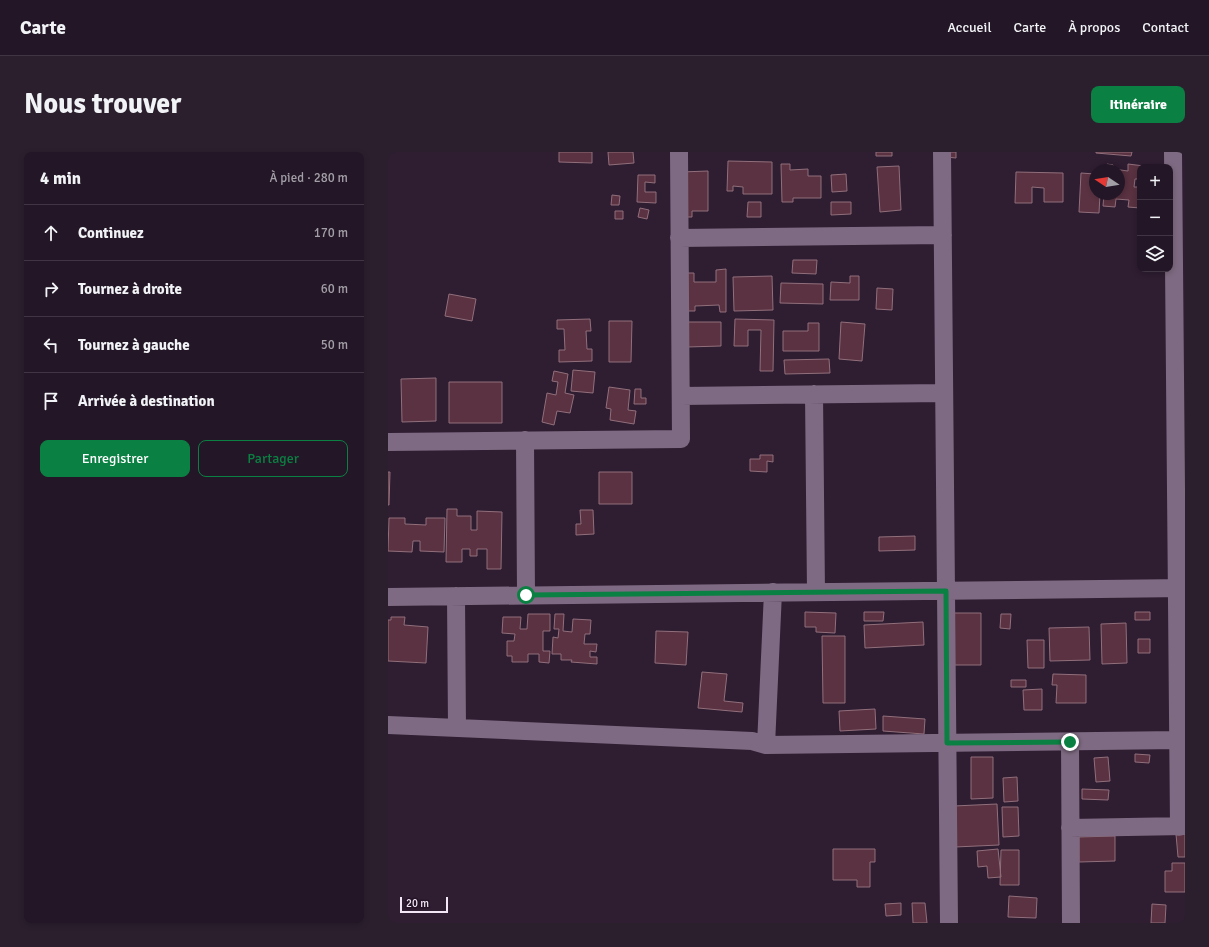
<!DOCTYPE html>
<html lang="fr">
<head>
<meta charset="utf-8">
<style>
  :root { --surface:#231626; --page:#2b1f2e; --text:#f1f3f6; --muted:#a39fa7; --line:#403543; --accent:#0b8043 }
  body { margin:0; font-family:Signika,sans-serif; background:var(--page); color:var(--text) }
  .controls { position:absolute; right:12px; top:12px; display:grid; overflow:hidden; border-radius:8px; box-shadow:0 2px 6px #0003 }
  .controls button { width:36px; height:36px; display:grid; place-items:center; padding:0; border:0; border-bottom:1px solid var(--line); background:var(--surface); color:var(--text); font:20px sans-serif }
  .compass { position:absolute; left:701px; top:12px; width:36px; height:36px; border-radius:50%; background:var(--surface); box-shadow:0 2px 6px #0003; rotate:282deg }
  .scale { position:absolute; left:12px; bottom:10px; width:48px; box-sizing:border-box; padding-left:4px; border:2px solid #f3e7f5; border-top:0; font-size:11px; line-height:14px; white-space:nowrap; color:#f3e7f5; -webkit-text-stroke:3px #251428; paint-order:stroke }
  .stop { position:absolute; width:12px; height:12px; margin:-9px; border:3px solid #0b8043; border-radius:50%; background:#fff }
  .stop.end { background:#0b8043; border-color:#fff; box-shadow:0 1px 4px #0008 }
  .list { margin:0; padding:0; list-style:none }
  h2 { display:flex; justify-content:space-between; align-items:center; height:52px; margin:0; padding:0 16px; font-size:17px }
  h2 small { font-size:13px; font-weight:400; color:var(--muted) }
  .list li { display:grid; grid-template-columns:26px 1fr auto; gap:12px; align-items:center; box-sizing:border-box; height:56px; padding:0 16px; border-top:1px solid var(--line) }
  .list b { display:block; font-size:15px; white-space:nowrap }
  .list em { font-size:13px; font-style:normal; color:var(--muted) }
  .actions { display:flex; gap:8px; padding:12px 16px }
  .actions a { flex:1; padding:9px 0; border:1px solid var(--accent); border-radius:8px; text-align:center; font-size:14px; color:var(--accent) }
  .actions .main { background:var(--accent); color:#fff }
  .icon { flex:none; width:22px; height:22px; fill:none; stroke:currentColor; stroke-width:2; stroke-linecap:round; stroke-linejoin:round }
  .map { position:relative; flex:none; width:797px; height:771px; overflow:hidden; border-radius:8px }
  header { display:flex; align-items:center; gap:24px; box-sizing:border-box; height:56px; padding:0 20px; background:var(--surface); border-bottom:1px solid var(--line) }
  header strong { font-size:19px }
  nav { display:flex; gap:22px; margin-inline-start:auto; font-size:14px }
  .intro { display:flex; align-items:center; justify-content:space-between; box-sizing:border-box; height:96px; padding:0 24px }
  h1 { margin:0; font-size:28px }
  .button { padding:10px 18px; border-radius:8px; background:var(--accent); color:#fff; font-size:14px; font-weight:700 }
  main { display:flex; gap:24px; padding:0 24px }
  aside { flex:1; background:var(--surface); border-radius:8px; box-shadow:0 2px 6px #0003 }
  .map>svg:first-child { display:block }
  .building { fill:#5a3241; stroke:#916f7b }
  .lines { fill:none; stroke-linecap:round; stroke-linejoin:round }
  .minor { stroke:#7e6a82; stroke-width:18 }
  .route { stroke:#0b8043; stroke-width:5 }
</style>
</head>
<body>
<header>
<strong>Carte</strong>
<nav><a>Accueil</a><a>Carte</a><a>À propos</a><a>Contact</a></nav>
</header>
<div class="intro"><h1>Nous trouver</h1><a class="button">Itinéraire</a></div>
<main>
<aside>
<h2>4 min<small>À pied · 280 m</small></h2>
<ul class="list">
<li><svg class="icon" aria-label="ahead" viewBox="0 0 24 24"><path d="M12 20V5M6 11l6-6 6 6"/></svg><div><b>Continuez</b></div><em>170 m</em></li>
<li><svg class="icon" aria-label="right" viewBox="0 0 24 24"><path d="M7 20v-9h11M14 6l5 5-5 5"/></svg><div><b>Tournez à droite</b></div><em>60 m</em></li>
<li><svg class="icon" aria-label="left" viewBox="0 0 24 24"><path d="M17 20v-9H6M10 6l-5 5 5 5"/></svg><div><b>Tournez à gauche</b></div><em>50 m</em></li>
<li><svg class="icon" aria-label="arrive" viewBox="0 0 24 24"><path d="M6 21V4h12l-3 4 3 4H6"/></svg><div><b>Arrivée à destination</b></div></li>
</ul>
<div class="actions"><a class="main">Enregistrer</a><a>Partager</a></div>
</aside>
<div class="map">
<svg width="797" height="771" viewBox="0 0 797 771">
  <rect width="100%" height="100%" fill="#2f1d32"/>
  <path class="building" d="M171 0H204V11L171 10Z
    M220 0H245L246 11 221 13Z
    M488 0H504V4H488Z
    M559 0H568V6L558 5Z
    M708 0H744L743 4 708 1Z
    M340 9 384 10V42H355V35L345 34V39H339Z
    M393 12H402V18L420 17V24H433V46H405V50H394Z
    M719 12 725 13V17L740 19V12L756 14 752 15V27H747L746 35H752V56L740 55 741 48 728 47 727 55 715 54 716 42H731V18H719Z
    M511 14 513 58 492 60 489 15Z
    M320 19V59H304V65H294L293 20Z
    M628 20 675 21V50H656V36L644 35V51H627Z
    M693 21 707 22V42H712L711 61 691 60Z
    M458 22 459 39 444 40 443 23Z
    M250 23H267V31L257 30V40H268V51L249 50Z
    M224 43 232 44 231 53H223Z
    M360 50H373V65H359Z
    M443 50H463V62L443 63Z
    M252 56 261 58 259 67 250 65Z
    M227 59H235V67H227Z
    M405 108H429L428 122 404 121Z
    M338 117V160H332L331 153 307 154V159H298V121H306V130H328V118Z
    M384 124 385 158 346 159 345 125Z
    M462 124H471V148H442L443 130 462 131Z
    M393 131 435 132V152L392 151Z
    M489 136 505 137 504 158 488 157Z
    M61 142 88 147 84 169 57 164Z
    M202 167 203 179H198L199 197H204V209L171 210V198H177L176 177H169V168Z
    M347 167 386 168 385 219H372L373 178H360V194H346Z
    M221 169H244L243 210H221Z
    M299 170H333V194L299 195Z
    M453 170 477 172 474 209 451 207Z
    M420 171H431V199H395V179H420Z
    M441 207 442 221 397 222 396 208Z
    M185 218 207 220 205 241 183 239Z
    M166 219 180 222 177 241 186 243 182 261 169 259 166 273 154 270 159 241 168 243 170 230 164 229Z
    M48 226V269L14 270 13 227Z
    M61 230H114V271H61Z
    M221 235 242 238 240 258 248 259 246 272 222 268 223 257 218 256Z
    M247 237H253V246H258V252H246Z
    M372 303H385V310L379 309V320L362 319V307H372Z
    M0 320H2L1 353H0Z
    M211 320H244V352H211Z
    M59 357H69V364H83V378H89V359L114 360 113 417H99V397H89V404H82V397H74V410H58Z
    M192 358H205L206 382 188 383V372H193Z
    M1 366H17V372L38 373V366H57L56 400 32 399V389H25L24 400 0 399Z
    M527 384V398L491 399V385Z
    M417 460 448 461 447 481 428 480V475H417Z
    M476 460H496L495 469H476Z
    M747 460H762V468H747Z
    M560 461H593V513H560Z
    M140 462H162V479H155V499H162L161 511 151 510V502H140V510H124V504H119V489H126L127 482 114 481 115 465H133L132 477H139Z
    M167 462H176L175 479 184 480 185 467 203 468 202 482H197L196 492H209L208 500 202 499V505H209V512L183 510 184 508H173V502H164L165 485 170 486 171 477H166Z
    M613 462H623L622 477 612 476Z
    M3 465H17L16 473 40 475 38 511 0 509V468H3Z
    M535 470 536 493 477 496 476 473Z
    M738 471 739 511 714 512 713 472Z
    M701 475 702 508 662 509 661 476Z
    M268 479 300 480 298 513 267 511Z
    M434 484H457V551H435Z
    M750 487H762V501H750Z
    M639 488H656V516H640Z
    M314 520 339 522 336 549 355 551 354 560 310 556Z
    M665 522 698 523V551H668L669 533H664Z
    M623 528H638V535H623Z
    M654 537V558H636L635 538Z
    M487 557 488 577 452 579 451 559Z
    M495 564 537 567 536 582 495 579Z
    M747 602 762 603 761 611 747 610Z
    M583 605H605V646L583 647Z
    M720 605 722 629 708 630 706 606Z
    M629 625 630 649 616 650 615 626Z
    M694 637 721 638 720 648 694 647Z
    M609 652 611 693 567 695 566 654Z
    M614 655H630L631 684 615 685Z
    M788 682H797V705H790Z
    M727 684V709L691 710V685Z
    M445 697H487V710H482V735H469V728H445Z
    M610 697 613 725 600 726 599 714 590 715 589 699Z
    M613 698H631V733H612Z
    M784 711H797V740H777V719H784Z
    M621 744 649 746 648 766 620 765Z
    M513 751V763L498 764 497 752Z
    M524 751H537L539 771H525Z
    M764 752 778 753 777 771H763Z"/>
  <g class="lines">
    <path class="minor" d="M554 0 561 771
      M785 0 791 675
      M291 86 555 83
      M426 242 428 440
      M293 244 556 241
      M137 288 138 443
      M0 290 293 287 291 0
      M68 444 69 576
      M0 445 797 436
      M0 573 364 589 378 593 790 588
      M682 590 683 771
      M378 593 385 440
      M682 676 797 674"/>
  </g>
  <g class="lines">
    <path class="route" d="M138 443 558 439 559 591 682 590"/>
  </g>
</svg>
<div class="controls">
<button>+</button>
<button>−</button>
<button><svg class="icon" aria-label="layers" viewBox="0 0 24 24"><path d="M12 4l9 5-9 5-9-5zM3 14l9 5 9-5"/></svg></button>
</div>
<svg class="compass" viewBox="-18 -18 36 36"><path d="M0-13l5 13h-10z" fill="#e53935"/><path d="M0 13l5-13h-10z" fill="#a39fa7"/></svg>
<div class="scale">20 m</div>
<div class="stop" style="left:138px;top:443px"></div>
<div class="stop end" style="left:682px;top:590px"></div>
</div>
</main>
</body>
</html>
